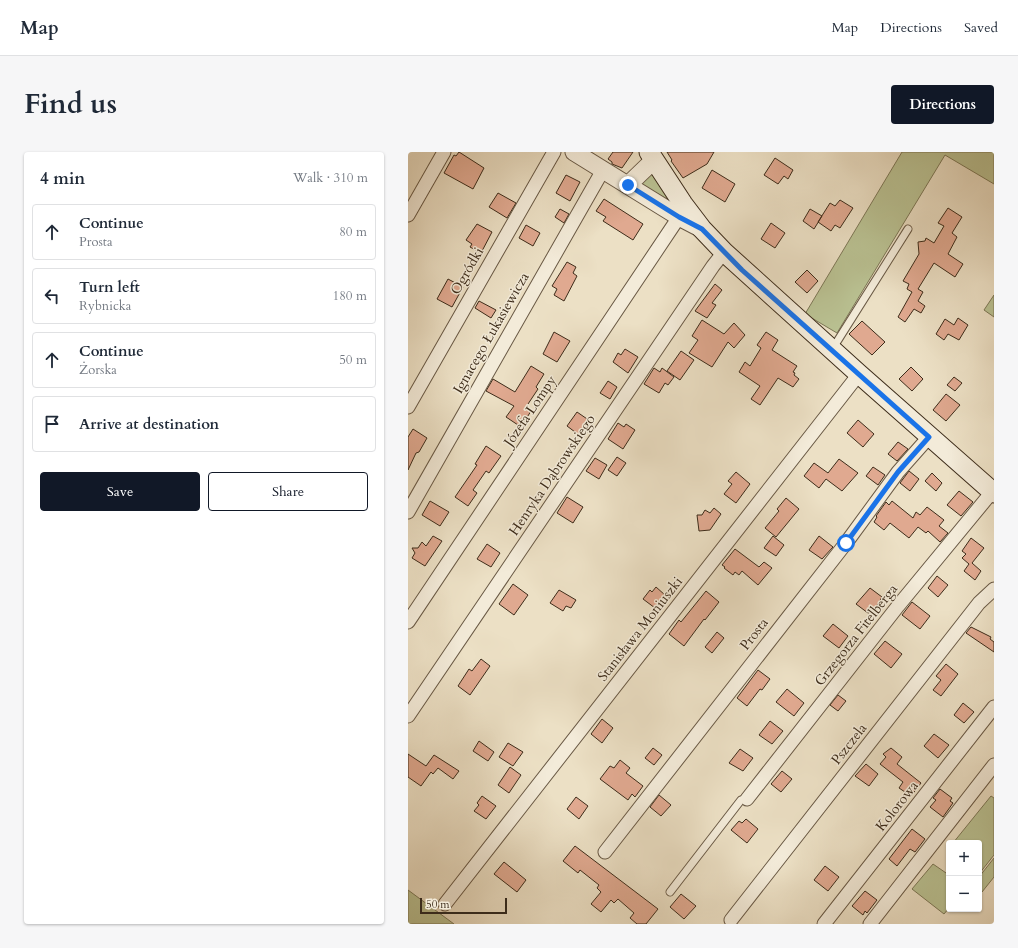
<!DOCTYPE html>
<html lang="en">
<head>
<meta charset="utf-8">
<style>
  :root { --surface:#fff; --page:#f6f6f7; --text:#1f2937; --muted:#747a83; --line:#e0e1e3; --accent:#111827 }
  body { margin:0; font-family:Cardo,serif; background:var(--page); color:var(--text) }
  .controls { position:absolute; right:12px; bottom:12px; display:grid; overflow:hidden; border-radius:4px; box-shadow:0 1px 3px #0004 }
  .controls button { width:36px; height:36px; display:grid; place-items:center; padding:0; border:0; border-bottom:1px solid var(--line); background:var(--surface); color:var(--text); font:20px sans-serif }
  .scale { position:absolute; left:12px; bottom:10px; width:87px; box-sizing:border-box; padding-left:4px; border:2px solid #3d2c1a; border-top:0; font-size:11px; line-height:14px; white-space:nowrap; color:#3d2c1a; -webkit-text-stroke:3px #f3ebd9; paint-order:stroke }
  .stop { position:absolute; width:12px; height:12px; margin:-9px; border:3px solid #1a73e8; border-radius:50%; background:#fff }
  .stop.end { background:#1a73e8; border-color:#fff; box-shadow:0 1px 4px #0008 }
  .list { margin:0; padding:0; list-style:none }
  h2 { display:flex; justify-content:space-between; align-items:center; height:52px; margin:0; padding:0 16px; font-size:17px }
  h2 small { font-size:13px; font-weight:400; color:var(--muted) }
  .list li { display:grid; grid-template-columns:26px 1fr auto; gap:12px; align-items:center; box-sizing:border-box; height:56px; margin:0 8px 8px; padding:0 8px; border:1px solid var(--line); border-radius:4px }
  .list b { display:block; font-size:15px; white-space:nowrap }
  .list p { margin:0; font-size:13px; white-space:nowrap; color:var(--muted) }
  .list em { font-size:13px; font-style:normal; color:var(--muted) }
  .actions { display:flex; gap:8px; padding:12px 16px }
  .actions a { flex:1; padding:9px 0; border:1px solid var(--accent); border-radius:4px; text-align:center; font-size:14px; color:var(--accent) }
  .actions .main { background:var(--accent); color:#fff }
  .icon { flex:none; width:22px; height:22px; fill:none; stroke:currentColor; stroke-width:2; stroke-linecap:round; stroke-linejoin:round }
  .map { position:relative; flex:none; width:586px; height:772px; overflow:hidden; border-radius:4px }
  header { display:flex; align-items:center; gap:24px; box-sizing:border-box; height:56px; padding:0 20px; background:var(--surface); border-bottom:1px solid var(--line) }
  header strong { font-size:19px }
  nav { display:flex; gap:22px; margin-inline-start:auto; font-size:14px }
  .intro { display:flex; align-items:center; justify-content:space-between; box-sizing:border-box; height:96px; padding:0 24px }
  h1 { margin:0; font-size:28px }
  .button { padding:10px 18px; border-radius:4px; background:var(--accent); color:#fff; font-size:14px; font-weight:700 }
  main { display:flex; gap:24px; padding:0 24px }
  aside { flex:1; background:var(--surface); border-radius:4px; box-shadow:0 1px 3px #0004 }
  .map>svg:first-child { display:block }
  .green { fill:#bac293; stroke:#7c7756 }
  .building { fill:#e0a990; stroke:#3d2c1a }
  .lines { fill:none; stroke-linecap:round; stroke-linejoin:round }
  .service-casing { stroke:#695945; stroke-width:9 }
  .minor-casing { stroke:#695945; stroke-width:15 }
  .tertiary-casing { stroke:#695945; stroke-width:19 }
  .secondary-casing { stroke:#3d2c1a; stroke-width:21 }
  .service { stroke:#f3ebd9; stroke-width:7 }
  .minor { stroke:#f3ebd9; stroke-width:13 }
  .tertiary { stroke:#f3ebd9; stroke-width:17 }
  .secondary { stroke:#f3ebd9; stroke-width:19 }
  .route { stroke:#1a73e8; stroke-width:5 }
  .labels { text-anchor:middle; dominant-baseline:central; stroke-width:3; stroke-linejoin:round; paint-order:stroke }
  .street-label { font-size:14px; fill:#3d2c1a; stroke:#f3ebd9 }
</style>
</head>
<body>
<header>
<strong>Map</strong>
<nav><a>Map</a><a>Directions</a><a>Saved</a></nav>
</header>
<div class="intro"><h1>Find us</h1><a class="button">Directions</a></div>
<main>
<aside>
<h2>4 min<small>Walk · 310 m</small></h2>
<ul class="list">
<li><svg class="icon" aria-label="ahead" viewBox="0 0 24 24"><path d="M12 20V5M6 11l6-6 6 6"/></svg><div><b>Continue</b><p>Prosta</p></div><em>80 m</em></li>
<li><svg class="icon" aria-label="left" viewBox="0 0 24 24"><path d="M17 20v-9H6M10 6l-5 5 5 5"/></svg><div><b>Turn left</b><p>Rybnicka</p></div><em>180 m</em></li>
<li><svg class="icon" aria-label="ahead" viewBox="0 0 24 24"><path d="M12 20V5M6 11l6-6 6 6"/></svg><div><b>Continue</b><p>Żorska</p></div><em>50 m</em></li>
<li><svg class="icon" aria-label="arrive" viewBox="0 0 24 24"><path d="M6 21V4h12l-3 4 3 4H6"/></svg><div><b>Arrive at destination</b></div></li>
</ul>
<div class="actions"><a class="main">Save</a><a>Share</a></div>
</aside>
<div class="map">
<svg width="586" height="772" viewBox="0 0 586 772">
  <rect width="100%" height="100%" fill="#ece0c5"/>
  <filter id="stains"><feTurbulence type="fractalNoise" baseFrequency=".005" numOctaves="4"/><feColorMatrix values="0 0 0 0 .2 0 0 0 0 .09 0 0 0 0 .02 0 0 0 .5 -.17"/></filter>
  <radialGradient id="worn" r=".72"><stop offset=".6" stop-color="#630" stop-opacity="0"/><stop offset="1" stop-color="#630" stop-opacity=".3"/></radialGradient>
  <path class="green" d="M494 0H586V32L537 3 429 181 397 162Z
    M245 21 261 48 232 32Z
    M586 143V165L576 158Z
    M583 644 586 646V703L571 722V691H545Z
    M586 706V725L574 740 571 738V725Z
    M525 712 541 723V756L536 762 504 737Z
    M0 738 46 772H0Z"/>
  <path class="building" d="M51 0 76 16 65 37 36 21 46 3 48 4Z
    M205 0H225L214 16 204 12V10L200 7Z
    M259 0H306L299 12 275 26 263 9 264 8Z
    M367 6 385 18 380 27 376 24 370 32 356 23Z
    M304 18 327 32 317 50 294 36Z
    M158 23 172 30 162 49 148 41Z
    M90 41 108 51 99 66 81 55Z
    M196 47 235 72 225 88 195 69 198 65 188 59Z
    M432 48 445 56 432 76 427 73 423 79 410 70 422 51 427 54Z
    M540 56 554 65 544 81 549 85 540 102 555 112 547 125 526 111 510 137 515 140 510 149 517 154 513 161 506 157 497 170 490 165 504 140 499 137 501 132 495 129 511 102 510 90 517 89 518 86 526 91 536 74 530 71Z
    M152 57 161 62 156 71 147 65Z
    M402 57 414 64 406 77 395 69Z
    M363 71 377 81 367 96 353 87Z
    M69 72 84 80 73 101 62 95 64 92 58 88Z
    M118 73 132 81 125 94 111 86Z
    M159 110 168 115 165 121 169 124 156 149 146 143 149 137 144 134Z
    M399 118 410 129 399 141 387 130Z
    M40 127 55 135 44 155 29 147Z
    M307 132 314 138 304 151 308 153 299 166 287 159Z
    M71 149 88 158 83 166 67 156Z
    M550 166 560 173 551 188 540 182 536 188 528 182 537 167 546 173Z
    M294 168 316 182 326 171 337 183 326 196 320 190 304 215 281 201 290 188 284 184Z
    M454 169 477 190 464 203 441 182Z
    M146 180 162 189 149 210 135 202Z
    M358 180 370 188 364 198 389 214 385 220 387 221 386 223 391 227 385 235 370 226 352 253 343 247 352 234 331 220 337 210 342 214 353 196 349 193Z
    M217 197 230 205 220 221 205 210 210 201 213 203Z
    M273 199 286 208 272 228 259 219Z
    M123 214 136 222 128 235 130 237 118 255 123 259 113 275 98 265 106 254 78 239 85 227 107 240Z
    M503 215 515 227 504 239 491 227Z
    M246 216 252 220 254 216 266 225 260 233 257 231 251 241 236 232Z
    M546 225 554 231 547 239 539 233Z
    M200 229 209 235 202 247 192 241Z
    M538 242 552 253 538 269 525 258Z
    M169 260 185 271 175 286 159 274Z
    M450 268 466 282 455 295 439 281Z
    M210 271 216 275 218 272 227 278 215 297 200 287Z
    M5 277 19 286 11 300 8 301 0 318V285Z
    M490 290 500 297 489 309 480 302Z
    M78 294 93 304 81 321 78 319 65 338 69 341 60 354 47 345 69 313 67 312Z
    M209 305 218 311 209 324 200 318Z
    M187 306 199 313 191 327 178 319Z
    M431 307 450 321 434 339 418 327 411 336 396 324 406 311 420 321Z
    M465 315 477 323 470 333 458 324Z
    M501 319 511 327 502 339 492 331Z
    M328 320 342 332 328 351 316 342 324 332 320 329Z
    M524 321 534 331 528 339 517 329Z
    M551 339 565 350 553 364 539 353Z
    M159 345 175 355 165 371 149 361Z
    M378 346 391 357 368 385 357 376 371 359 369 357Z
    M22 349 41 360 32 374 14 363Z
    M484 349 505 366 508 360 512 363 519 355 536 368 531 374 540 381 532 390 520 379 518 381 510 375 501 386 482 371 476 378 466 370 469 365 468 364 478 350 481 353Z
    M306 356 313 362 302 378 291 379 289 363H294L297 358 302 361Z
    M25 384 34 389 17 414 4 406 7 401 4 396H10L14 390 18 394Z
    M365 384 376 393 368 404 356 396Z
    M411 384 425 395 414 407 401 398Z
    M563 386 576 396 564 411 573 419 567 428 556 419 561 412 554 406 558 402 554 399Z
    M79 392 92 401 83 415 69 407Z
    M327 397 351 415 356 410 364 416 350 433 334 419 331 423 327 420 325 423 316 416 317 415 314 413Z
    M529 424 540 433 530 445 520 436Z
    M105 432 120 443 106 463 91 452Z
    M248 435 257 443 247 456 235 447 242 438 244 440Z
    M462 436 474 445 466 459 460 461 448 452Z
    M151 438 168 448 163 456 158 454 155 459 142 451Z
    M298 439 311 450 297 468 296 467 276 494 261 482 271 468 273 470Z
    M504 450 522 464 512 477 494 463Z
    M425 472 440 484 431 496 415 484Z
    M563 475 583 485 582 487 586 490V500L558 481Z
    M309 480 316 486 304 501 297 495Z
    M477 489 494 502 483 516 466 502Z
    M73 507 82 514 62 543 50 534 61 517 64 519Z
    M538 512 550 522 533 544 525 538 533 528 528 524Z
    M350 518 362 527 354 538 352 537 339 554 329 546Z
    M379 537 396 551 386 564 368 550Z
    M430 543 438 549 430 559 422 553Z
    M555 551 566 560 556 571 546 563Z
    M194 567 205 576 194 591 183 582Z
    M362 569 375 579 364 592 351 583Z
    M526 582 541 593 530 606 516 594Z
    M71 589 86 600 80 609 65 599Z
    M100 591 115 600 105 614 91 605Z
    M245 596 254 603 246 613 237 606Z
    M483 596 494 605 489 612 513 631 503 644 491 636 495 630 472 612 478 605 475 602Z
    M332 597 345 606 335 619 321 611Z
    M0 602 18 614 26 603 51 619 45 627 30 616 25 622 23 620 13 634 0 625Z
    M212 608 222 616 218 621 235 634 227 645 224 642 220 648 192 627 202 614 206 616Z
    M458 612 470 622 461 634 447 624Z
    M102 615 113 623 101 641 90 633Z
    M374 619 384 627 373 640 363 632Z
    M532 637 544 646 542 649 545 651 535 665 522 655 528 648 525 646Z
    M251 643 263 653 253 664 242 655Z
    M74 644 88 654 78 667 66 659 71 653 69 651Z
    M168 645 180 654 171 667 159 657Z
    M338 667 350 677 339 691 323 678 331 669 334 671Z
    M504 677 517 687 507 700 502 697 489 714 481 707Z
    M167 694 250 757 238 772H229L222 766 226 761 210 747 206 751 203 748 193 760 183 752 193 740 189 736 191 733 172 718 170 721 155 709Z
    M96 710 118 728 109 740 86 722Z
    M417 714 431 725 420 739 406 728Z
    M457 739 469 748 459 761 457 759 455 763 444 754Z
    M273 742 288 754 276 767 262 755Z"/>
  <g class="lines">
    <defs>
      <path id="service" d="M425 196 500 77
        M262 740 333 648 339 647"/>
      <path id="minor" d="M0 63 36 0
        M0 255 146 0
        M0 360 195 18
        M0 470 271 65
        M0 564 305 114 316 100
        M339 647 490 454 584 340
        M197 700 438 391 490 320 521 285
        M37 752 451 222
        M323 768 571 451 586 437
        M416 772 586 555
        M462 772 586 613"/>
      <path id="tertiary" d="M166 0 271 65 294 77
        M220 33 246 8"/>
      <path id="secondary" d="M241 0 275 52 294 77 316 100 451 222 586 341"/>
    </defs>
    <use href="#service" class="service-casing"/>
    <use href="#minor" class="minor-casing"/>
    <use href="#tertiary" class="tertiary-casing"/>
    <use href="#secondary" class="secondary-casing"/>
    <use href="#service" class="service"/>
    <use href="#minor" class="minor"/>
    <use href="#tertiary" class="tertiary"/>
    <use href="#secondary" class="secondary"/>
  </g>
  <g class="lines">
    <path class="route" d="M220 33 271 65 294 77 334 118 521 285 490 320 438 391"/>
  </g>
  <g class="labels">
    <g class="street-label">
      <text transform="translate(59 119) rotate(-60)">Ogródki</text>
      <text transform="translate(83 181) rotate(-60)">Ignacego Łukasiewicza</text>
      <text transform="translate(122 259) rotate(-56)">Józefa Lompy</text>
      <text transform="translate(144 323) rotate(-56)">Henryka Dąbrowskiego</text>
      <text transform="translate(232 477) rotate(-52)">Stanisława Moniuszki</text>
      <text transform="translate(346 482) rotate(-52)">Prosta</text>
      <text transform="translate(448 483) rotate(-52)">Grzegorza Fitelberga</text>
      <text transform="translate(441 592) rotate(-52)">Pszczela</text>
      <text transform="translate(489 654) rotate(-52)">Kolorowa</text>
    </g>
  </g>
  <rect width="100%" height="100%" filter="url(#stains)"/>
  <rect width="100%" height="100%" fill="url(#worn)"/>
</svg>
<div class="controls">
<button>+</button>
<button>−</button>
</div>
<div class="scale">50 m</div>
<div class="stop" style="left:438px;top:391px"></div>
<div class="stop end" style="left:220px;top:33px"></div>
</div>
</main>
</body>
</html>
